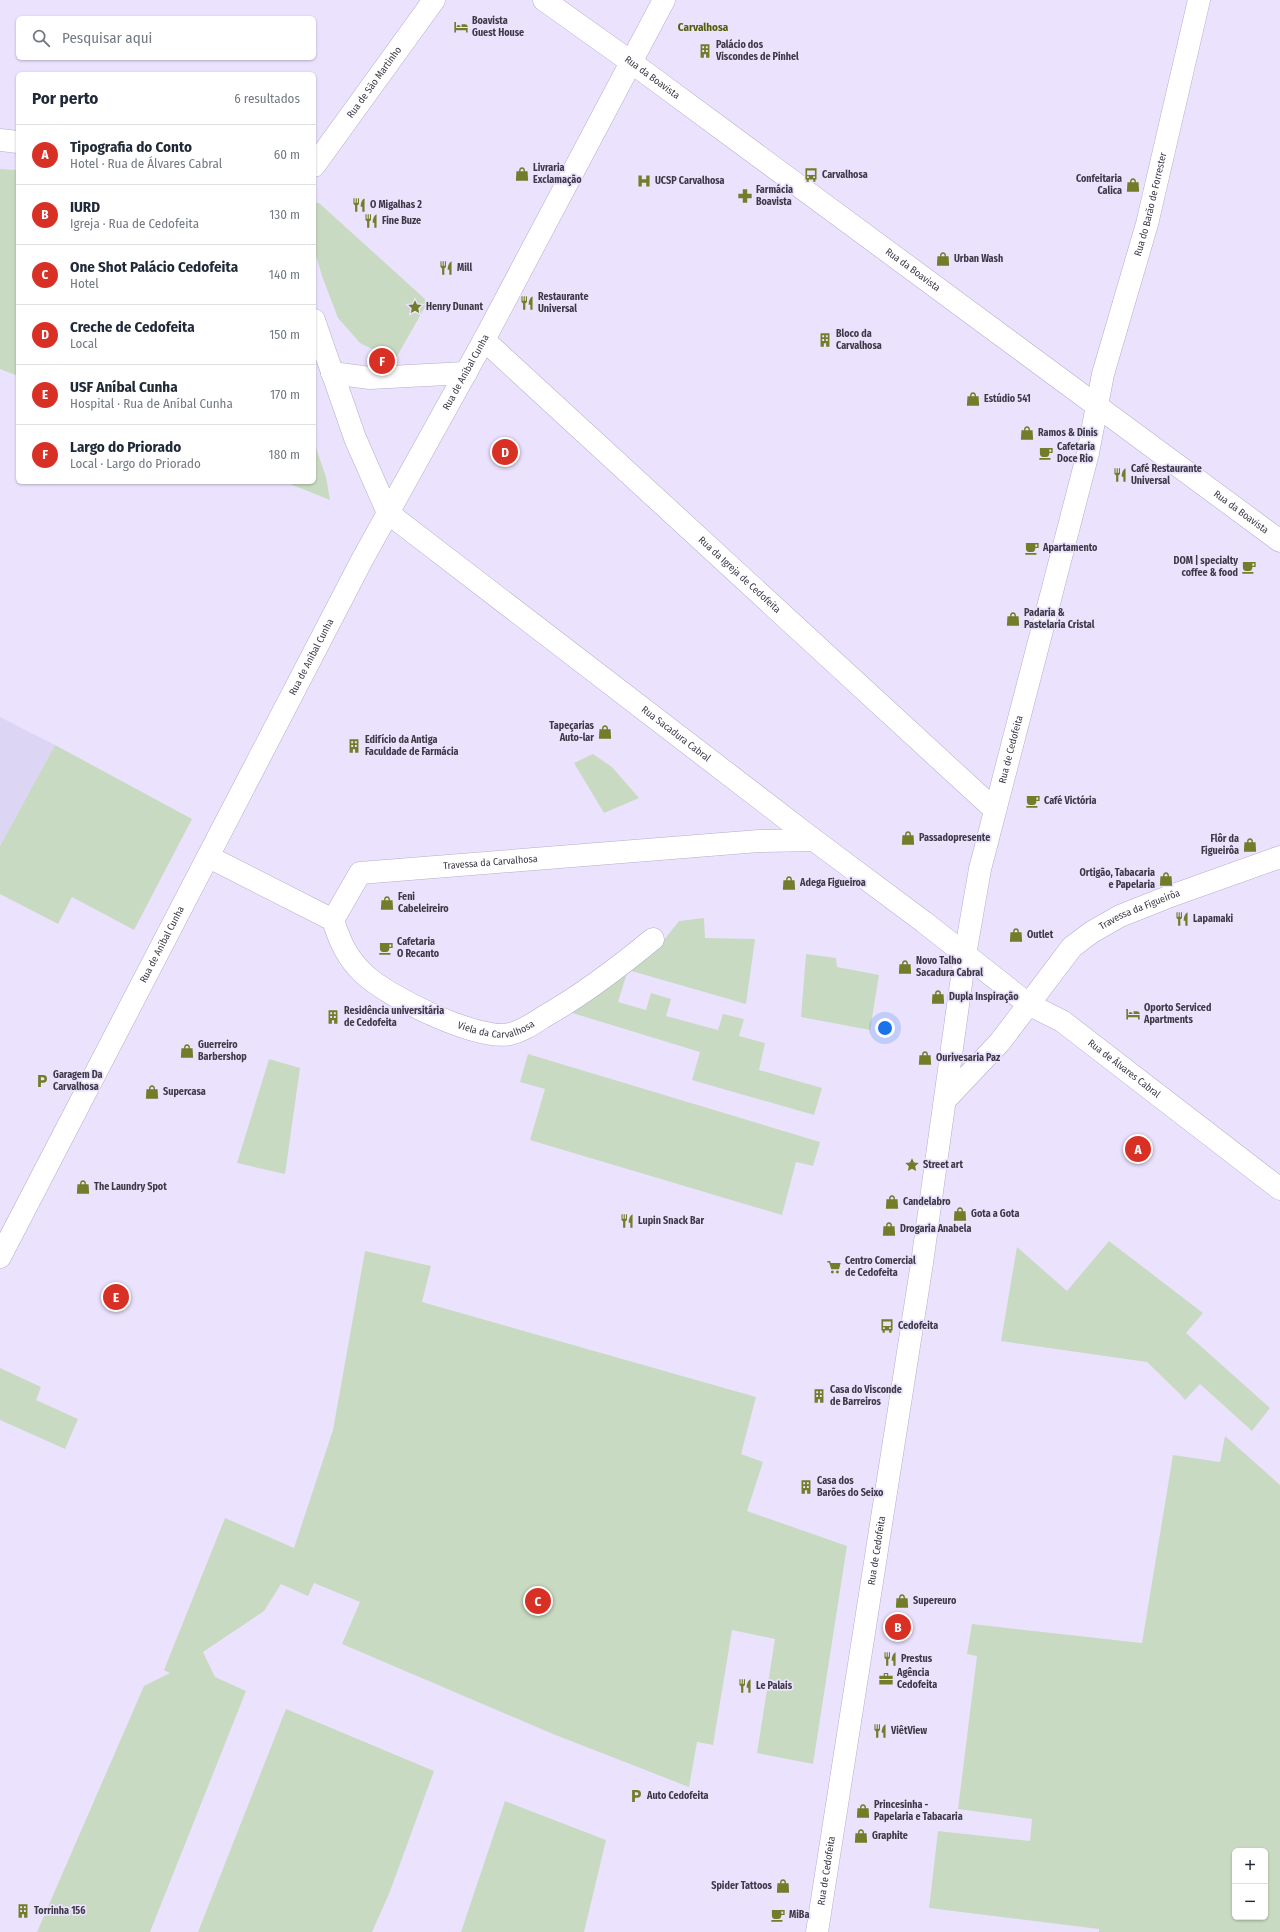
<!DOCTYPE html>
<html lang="pt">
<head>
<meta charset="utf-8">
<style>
  :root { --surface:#fff; --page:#f6f6f7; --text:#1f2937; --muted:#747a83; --line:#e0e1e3; --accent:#d93025 }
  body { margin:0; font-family:"Fira Sans Condensed",sans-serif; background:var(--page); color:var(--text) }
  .controls { position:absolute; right:12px; bottom:12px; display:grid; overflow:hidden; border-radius:6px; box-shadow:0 1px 3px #0004 }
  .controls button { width:36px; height:36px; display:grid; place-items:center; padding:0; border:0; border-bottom:1px solid var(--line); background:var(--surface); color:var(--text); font:20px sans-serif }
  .you { position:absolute; left:885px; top:1028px; width:14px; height:14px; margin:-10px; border:3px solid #fff; border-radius:50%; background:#1a73e8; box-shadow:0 0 0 6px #1a73e833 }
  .badge { display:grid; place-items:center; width:26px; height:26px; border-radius:50%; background:var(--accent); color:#fff; font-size:13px; font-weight:700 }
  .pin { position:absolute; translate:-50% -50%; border:2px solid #fff; box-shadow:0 1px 4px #0006 }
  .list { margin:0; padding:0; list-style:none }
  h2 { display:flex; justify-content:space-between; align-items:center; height:52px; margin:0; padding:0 16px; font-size:17px }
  h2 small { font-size:13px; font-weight:400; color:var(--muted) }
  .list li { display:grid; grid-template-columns:26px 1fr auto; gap:12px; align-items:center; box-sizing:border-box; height:60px; padding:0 16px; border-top:1px solid var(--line) }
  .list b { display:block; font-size:15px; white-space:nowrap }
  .list p { margin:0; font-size:13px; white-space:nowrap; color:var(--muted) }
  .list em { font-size:13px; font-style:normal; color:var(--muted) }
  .icon { flex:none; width:22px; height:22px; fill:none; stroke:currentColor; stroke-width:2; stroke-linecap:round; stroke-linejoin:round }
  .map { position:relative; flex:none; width:1280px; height:1932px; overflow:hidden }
  .search { position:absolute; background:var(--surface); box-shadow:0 1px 3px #0004; left:16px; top:16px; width:300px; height:44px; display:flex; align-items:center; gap:10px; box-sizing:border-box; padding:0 14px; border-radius:6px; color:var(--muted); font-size:15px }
  .panel { position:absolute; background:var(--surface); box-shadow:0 1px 3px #0004; left:16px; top:72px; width:300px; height:412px; border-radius:6px }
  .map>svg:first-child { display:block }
  .built { fill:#ddd5f4 }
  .green { fill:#c9dac2; fill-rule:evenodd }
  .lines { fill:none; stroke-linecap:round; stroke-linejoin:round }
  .street-casing { stroke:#b5accb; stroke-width:23 }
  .secondary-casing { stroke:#b5accb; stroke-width:23 }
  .street { stroke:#fff; stroke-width:22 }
  .secondary { stroke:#fff; stroke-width:22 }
  .labels { text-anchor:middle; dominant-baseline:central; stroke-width:3.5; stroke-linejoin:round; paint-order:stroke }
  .poi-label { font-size:10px; font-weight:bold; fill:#3d3946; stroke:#ebe3fe; text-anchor:start }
  .street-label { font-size:10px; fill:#3d3946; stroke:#ebe3fe }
  .neighbourhood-label { font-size:11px; font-weight:bold; fill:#535c08; stroke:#ebe3fe }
</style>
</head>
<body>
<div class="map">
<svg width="1280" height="1932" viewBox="0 0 1280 1932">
  <rect width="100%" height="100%" fill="#ebe3fe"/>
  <path class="built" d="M0 717 55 745 0 846Z"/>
  <path class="green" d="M0 169 18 170V376L0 369Z
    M314 202 319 203 425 299V307L396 358 388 357 360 343 338 318 322 276 314 249Z
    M314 442 326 477 330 500 285 482H314Z
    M55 745 192 819 134 930 72 897 58 924 0 894V846Z
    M593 754 612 767 639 798 604 813 574 763Z
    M704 918 705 938 755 939 746 1004 628 970 618 1002 646 1010 651 993 671 999 666 1016 718 1030 723 1014 744 1019 739 1036 765 1043 759 1070 822 1088 814 1115 692 1080 700 1052 569 1012 660 945 679 921Z
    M806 954 836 958 837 967 879 975 870 1030 801 1017Z
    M528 1054 820 1142 813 1166 796 1162 782 1215 530 1140 545 1089 520 1082Z
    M269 1059 300 1068 285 1174 237 1163Z
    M1109 1241 1203 1313 1186 1333 1270 1408 1252 1431 1200 1384 1185 1400 1181 1395 1147 1362 1001 1341 1017 1247 1067 1291Z
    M365 1251 431 1266 422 1302 756 1397 741 1454 763 1462 747 1511 847 1546 813 1764 757 1753 775 1639 732 1630 713 1745 697 1742 689 1787 553 1734 342 1644 360 1602 314 1583 308 1596 281 1584 264 1611 203 1652 215 1677 246 1691 150 1932H37L144 1686 170 1673 164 1670 225 1518 294 1548 333 1430Z
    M0 1368 41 1387 36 1400 78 1419 65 1449 0 1420Z
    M1225 1436 1280 1485V1932H1099V1929L929 1908 938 1831 1030 1841 1032 1819 958 1809 977 1656 967 1654 972 1624 1142 1643 1173 1455 1220 1462ZM1235 1851H1265V1917H1235Z
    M286 1709 434 1771 389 1894 372 1932H198Z
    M505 1801 606 1840 584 1932H461Z"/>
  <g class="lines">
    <defs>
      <g id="street">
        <path d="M0 140 18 142"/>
        <path id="s1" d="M314 166 434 0"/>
        <path d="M314 320 355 438 388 513"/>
        <path id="s2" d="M484 340 995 810"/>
        <path d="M332 373 370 378 466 373"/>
        <path d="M209 857 333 920"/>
        <path id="s3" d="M333 920 360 873 759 841 814 840"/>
        <path id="s4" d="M333 920C340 942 347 958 364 974 388 997 477 1041 510 1034 523 1031 534 1023 545 1016 584 994 619 967 653 939"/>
        <path id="s5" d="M947 1098 1000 1042 1072 947 1092 932 1120 916 1168 897 1280 857"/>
        <path id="s6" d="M817 1932 922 1263 965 955 980 869 1088 453 1103 374 1147 224 1199 0"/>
      </g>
      <g id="secondary">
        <path id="s7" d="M544 0 631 62 1280 541"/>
        <path id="s8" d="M388 513 814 840 924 922 1028 1004 1062 1021 1280 1189"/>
        <path id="s9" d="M0 1257 362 560 484 340 664 0"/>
      </g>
    </defs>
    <use href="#street" class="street-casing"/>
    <use href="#secondary" class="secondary-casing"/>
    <use href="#street" class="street"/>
    <use href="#secondary" class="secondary"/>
  </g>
  <defs>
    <symbol id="hotel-bare" viewBox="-9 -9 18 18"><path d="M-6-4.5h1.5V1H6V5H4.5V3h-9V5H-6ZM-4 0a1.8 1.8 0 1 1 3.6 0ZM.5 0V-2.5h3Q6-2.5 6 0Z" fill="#727d29" stroke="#ebe3fe" stroke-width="2.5" paint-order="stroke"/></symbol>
    <symbol id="building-bare" viewBox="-9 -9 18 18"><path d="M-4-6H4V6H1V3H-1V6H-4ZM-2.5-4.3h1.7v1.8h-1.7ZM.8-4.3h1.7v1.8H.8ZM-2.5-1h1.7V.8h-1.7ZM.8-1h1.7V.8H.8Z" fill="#727d29" stroke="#ebe3fe" stroke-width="2.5" paint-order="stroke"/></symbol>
    <symbol id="shop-bare" viewBox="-9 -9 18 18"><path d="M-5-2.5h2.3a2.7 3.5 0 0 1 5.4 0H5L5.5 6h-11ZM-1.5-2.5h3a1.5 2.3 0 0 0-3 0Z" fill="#727d29" stroke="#ebe3fe" stroke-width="2.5" paint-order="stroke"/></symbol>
    <symbol id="bus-bare" viewBox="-9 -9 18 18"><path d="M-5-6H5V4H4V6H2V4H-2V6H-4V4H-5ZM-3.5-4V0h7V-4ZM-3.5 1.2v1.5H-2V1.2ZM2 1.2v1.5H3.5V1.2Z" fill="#727d29" stroke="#ebe3fe" stroke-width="2.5" paint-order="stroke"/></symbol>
    <symbol id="hospital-bare" viewBox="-9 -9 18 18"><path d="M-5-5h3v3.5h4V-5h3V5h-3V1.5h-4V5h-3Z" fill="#727d29" stroke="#ebe3fe" stroke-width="2.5" paint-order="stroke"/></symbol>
    <symbol id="pharmacy-bare" viewBox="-9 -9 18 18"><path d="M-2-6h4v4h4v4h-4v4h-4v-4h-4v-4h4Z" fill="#727d29" stroke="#ebe3fe" stroke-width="2.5" paint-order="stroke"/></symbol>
    <symbol id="restaurant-bare" viewBox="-9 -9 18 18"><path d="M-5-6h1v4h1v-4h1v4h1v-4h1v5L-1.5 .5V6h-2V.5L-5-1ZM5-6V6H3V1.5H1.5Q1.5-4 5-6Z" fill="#727d29" stroke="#ebe3fe" stroke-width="2.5" paint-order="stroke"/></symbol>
    <symbol id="sight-bare" viewBox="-9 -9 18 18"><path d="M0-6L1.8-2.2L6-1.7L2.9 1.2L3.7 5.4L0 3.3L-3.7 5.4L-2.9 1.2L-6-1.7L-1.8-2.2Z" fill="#727d29" stroke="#ebe3fe" stroke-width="2.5" paint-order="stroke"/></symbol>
    <symbol id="cafe-bare" viewBox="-9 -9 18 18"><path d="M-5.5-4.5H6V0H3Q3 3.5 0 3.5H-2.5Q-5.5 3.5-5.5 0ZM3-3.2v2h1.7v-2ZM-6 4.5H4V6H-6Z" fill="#727d29" stroke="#ebe3fe" stroke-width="2.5" paint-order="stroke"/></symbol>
    <symbol id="parking-bare" viewBox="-9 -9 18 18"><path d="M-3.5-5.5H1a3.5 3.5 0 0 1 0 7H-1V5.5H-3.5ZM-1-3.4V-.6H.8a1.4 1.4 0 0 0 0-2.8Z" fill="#727d29" stroke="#ebe3fe" stroke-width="2.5" paint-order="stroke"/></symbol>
    <symbol id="supermarket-bare" viewBox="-9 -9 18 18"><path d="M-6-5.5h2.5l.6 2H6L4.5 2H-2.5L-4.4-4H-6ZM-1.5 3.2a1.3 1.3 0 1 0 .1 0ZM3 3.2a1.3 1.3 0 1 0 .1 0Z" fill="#727d29" stroke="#ebe3fe" stroke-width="2.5" paint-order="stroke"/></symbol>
    <symbol id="office-bare" viewBox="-9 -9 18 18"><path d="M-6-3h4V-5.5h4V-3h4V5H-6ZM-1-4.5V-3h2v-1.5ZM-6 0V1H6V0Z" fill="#727d29" stroke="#ebe3fe" stroke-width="2.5" paint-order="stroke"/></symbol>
  </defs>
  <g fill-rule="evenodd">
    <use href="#hotel-bare" x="451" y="17" width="20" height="20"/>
    <use href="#building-bare" x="695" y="41" width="20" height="20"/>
    <use href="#shop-bare" x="512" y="164" width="20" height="20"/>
    <use href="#bus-bare" x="801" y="165" width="20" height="20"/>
    <use href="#hospital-bare" x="634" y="171" width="20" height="20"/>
    <use href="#shop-bare" x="1123" y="175" width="20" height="20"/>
    <use href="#pharmacy-bare" x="735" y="186" width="20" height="20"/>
    <use href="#restaurant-bare" x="349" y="195" width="20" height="20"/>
    <use href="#restaurant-bare" x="361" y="211" width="20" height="20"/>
    <use href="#shop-bare" x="933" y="249" width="20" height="20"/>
    <use href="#restaurant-bare" x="436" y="258" width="20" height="20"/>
    <use href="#restaurant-bare" x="517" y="293" width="20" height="20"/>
    <use href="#sight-bare" x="405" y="297" width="20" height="20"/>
    <use href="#building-bare" x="815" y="330" width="20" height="20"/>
    <use href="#shop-bare" x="963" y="389" width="20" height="20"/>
    <use href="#shop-bare" x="1017" y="423" width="20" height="20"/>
    <use href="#cafe-bare" x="1036" y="443" width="20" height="20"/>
    <use href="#restaurant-bare" x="1110" y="465" width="20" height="20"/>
    <use href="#cafe-bare" x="1022" y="538" width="20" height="20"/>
    <use href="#cafe-bare" x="1239" y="557" width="20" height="20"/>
    <use href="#shop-bare" x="1003" y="609" width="20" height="20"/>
    <use href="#shop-bare" x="595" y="722" width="20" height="20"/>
    <use href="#building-bare" x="344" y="736" width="20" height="20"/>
    <use href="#cafe-bare" x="1023" y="791" width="20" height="20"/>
    <use href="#shop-bare" x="898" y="828" width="20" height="20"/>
    <use href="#shop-bare" x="1240" y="835" width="20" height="20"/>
    <use href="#shop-bare" x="1156" y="869" width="20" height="20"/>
    <use href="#shop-bare" x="779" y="873" width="20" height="20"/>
    <use href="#shop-bare" x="377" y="893" width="20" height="20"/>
    <use href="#restaurant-bare" x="1172" y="909" width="20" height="20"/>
    <use href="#shop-bare" x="1006" y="925" width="20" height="20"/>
    <use href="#cafe-bare" x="376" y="938" width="20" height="20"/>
    <use href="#shop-bare" x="895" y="957" width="20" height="20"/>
    <use href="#shop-bare" x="928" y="987" width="20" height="20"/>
    <use href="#hotel-bare" x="1123" y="1004" width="20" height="20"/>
    <use href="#building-bare" x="323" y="1007" width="20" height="20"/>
    <use href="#shop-bare" x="177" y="1041" width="20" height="20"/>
    <use href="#shop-bare" x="915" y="1048" width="20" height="20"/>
    <use href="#parking-bare" x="32" y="1071" width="20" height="20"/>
    <use href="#shop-bare" x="142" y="1082" width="20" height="20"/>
    <use href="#sight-bare" x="902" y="1155" width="20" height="20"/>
    <use href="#shop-bare" x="73" y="1177" width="20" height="20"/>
    <use href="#shop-bare" x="882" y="1192" width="20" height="20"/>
    <use href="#shop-bare" x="950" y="1204" width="20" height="20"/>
    <use href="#restaurant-bare" x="617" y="1211" width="20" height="20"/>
    <use href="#shop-bare" x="879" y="1219" width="20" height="20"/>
    <use href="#supermarket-bare" x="824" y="1257" width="20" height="20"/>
    <use href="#bus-bare" x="877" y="1316" width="20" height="20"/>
    <use href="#building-bare" x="809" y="1386" width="20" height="20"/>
    <use href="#building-bare" x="796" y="1477" width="20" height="20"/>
    <use href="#shop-bare" x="892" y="1591" width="20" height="20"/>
    <use href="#restaurant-bare" x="880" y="1649" width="20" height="20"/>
    <use href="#office-bare" x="876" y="1669" width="20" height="20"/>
    <use href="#restaurant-bare" x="735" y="1676" width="20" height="20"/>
    <use href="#restaurant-bare" x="870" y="1721" width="20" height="20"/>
    <use href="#parking-bare" x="626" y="1786" width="20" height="20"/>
    <use href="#shop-bare" x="853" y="1801" width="20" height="20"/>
    <use href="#shop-bare" x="851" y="1826" width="20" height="20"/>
    <use href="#shop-bare" x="773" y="1876" width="20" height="20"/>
    <use href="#building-bare" x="13" y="1901" width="20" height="20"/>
    <use href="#cafe-bare" x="768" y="1905" width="20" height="20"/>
  </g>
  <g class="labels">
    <g class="poi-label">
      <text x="472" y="21">Boavista<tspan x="472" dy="12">Guest House</tspan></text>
      <text x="716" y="45">Palácio dos<tspan x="716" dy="12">Viscondes de Pinhel</tspan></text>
      <text x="533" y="168">Livraria<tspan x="533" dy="12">Exclamação</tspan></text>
      <text x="822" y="175">Carvalhosa</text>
      <text x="1122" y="179" text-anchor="end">Confeitaria<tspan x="1122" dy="12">Calica</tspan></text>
      <text x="655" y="181">UCSP Carvalhosa</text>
      <text x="756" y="190">Farmácia<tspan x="756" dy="12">Boavista</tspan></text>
      <text x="370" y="205">O Migalhas 2</text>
      <text x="382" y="221">Fine Buze</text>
      <text x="954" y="259">Urban Wash</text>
      <text x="457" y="268">Mill</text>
      <text x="538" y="297">Restaurante<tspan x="538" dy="12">Universal</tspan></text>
      <text x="426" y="307">Henry Dunant</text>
      <text x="836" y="334">Bloco da<tspan x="836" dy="12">Carvalhosa</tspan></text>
      <text x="984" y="399">Estúdio 541</text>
      <text x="1038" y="433">Ramos &amp; Dinis</text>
      <text x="1057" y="447">Cafetaria<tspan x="1057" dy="12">Doce Rio</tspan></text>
      <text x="1131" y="469">Café Restaurante<tspan x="1131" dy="12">Universal</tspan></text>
      <text x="1043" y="548">Apartamento</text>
      <text x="1238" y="561" text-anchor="end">DOM | specialty<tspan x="1238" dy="12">coffee &amp; food</tspan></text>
      <text x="1024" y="613">Padaria &amp;<tspan x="1024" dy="12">Pastelaria Cristal</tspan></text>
      <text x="594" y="726" text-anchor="end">Tapeçarias<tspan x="594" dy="12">Auto-lar</tspan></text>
      <text x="365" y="740">Edifício da Antiga<tspan x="365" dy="12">Faculdade de Farmácia</tspan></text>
      <text x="1044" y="801">Café Victória</text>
      <text x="919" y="838">Passadopresente</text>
      <text x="1239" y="839" text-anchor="end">Flôr da<tspan x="1239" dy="12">Figueirôa</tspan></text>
      <text x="1155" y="873" text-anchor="end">Ortigão, Tabacaria<tspan x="1155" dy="12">e Papelaria</tspan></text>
      <text x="800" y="883">Adega Figueiroa</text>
      <text x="398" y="897">Feni<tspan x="398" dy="12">Cabeleireiro</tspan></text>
      <text x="1193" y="919">Lapamaki</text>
      <text x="1027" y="935">Outlet</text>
      <text x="397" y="942">Cafetaria<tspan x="397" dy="12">O Recanto</tspan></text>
      <text x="916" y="961">Novo Talho<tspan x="916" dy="12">Sacadura Cabral</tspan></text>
      <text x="949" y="997">Dupla Inspiração</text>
      <text x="1144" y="1008">Oporto Serviced<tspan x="1144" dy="12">Apartments</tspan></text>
      <text x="344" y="1011">Residência universitária<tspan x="344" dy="12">de Cedofeita</tspan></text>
      <text x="198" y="1045">Guerreiro<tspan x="198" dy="12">Barbershop</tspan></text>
      <text x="936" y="1058">Ourivesaria Paz</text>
      <text x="53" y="1075">Garagem Da<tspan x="53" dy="12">Carvalhosa</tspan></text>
      <text x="163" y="1092">Supercasa</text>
      <text x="923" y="1165">Street art</text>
      <text x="94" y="1187">The Laundry Spot</text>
      <text x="903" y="1202">Candelabro</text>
      <text x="971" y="1214">Gota a Gota</text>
      <text x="638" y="1221">Lupin Snack Bar</text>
      <text x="900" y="1229">Drogaria Anabela</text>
      <text x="845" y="1261">Centro Comercial<tspan x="845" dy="12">de Cedofeita</tspan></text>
      <text x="898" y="1326">Cedofeita</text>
      <text x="830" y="1390">Casa do Visconde<tspan x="830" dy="12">de Barreiros</tspan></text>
      <text x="817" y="1481">Casa dos<tspan x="817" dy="12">Barões do Seixo</tspan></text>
      <text x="913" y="1601">Supereuro</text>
      <text x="901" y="1659">Prestus</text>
      <text x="897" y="1673">Agência<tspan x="897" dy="12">Cedofeita</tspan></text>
      <text x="756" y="1686">Le Palais</text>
      <text x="891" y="1731">ViêtView</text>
      <text x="647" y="1796">Auto Cedofeita</text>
      <text x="874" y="1805">Princesinha -<tspan x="874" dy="12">Papelaria e Tabacaria</tspan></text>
      <text x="872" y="1836">Graphite</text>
      <text x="772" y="1886" text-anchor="end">Spider Tattoos</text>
      <text x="34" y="1911">Torrinha 156</text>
      <text x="789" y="1915">MiBa</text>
    </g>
    <g class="street-label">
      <text stroke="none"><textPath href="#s7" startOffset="133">Rua da Boavista</textPath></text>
      <text stroke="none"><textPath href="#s1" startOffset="103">Rua de São Martinho</textPath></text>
      <text stroke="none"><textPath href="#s6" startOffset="1762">Rua do Barão de Forrester</textPath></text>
      <text stroke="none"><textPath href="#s7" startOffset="457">Rua da Boavista</textPath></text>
      <text stroke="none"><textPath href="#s9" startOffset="1000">Rua de Aníbal Cunha</textPath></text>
      <text stroke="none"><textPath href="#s7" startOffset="865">Rua da Boavista</textPath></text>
      <text stroke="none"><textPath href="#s2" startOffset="347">Rua da Igreja de Cedofeita</textPath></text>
      <text stroke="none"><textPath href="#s9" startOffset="676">Rua de Aníbal Cunha</textPath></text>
      <text stroke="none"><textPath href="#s8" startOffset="363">Rua Sacadura Cabral</textPath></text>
      <text stroke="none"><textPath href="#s6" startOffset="1199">Rua de Cedofeita</textPath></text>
      <text stroke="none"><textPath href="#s3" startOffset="185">Travessa da Carvalhosa</textPath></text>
      <text stroke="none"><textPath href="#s5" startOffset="274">Travessa da Figueirôa</textPath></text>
      <text stroke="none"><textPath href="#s9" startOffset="352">Rua de Aníbal Cunha</textPath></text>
      <text stroke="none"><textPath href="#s4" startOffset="210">Viela da Carvalhosa</textPath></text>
      <text stroke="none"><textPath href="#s8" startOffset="923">Rua de Álvares Cabral</textPath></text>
      <text stroke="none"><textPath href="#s6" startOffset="386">Rua de Cedofeita</textPath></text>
      <text stroke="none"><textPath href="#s6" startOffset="62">Rua de Cedofeita</textPath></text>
    </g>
    <g class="neighbourhood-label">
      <text x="703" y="27">Carvalhosa</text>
    </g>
  </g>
</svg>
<div class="controls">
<button>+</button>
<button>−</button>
</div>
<div class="you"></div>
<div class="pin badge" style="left:1138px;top:1149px">A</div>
<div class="pin badge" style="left:898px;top:1627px">B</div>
<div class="pin badge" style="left:538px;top:1601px">C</div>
<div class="pin badge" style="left:505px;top:452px">D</div>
<div class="pin badge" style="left:116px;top:1297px">E</div>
<div class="pin badge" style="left:382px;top:361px">F</div>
<div class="search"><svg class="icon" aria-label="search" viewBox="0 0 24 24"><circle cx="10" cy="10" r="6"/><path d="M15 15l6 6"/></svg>Pesquisar aqui</div>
<section class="panel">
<h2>Por perto<small>6 resultados</small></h2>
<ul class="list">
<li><span class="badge">A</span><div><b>Tipografia do Conto</b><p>Hotel · Rua de Álvares Cabral</p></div><em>60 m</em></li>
<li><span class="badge">B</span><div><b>IURD</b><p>Igreja · Rua de Cedofeita</p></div><em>130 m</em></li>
<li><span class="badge">C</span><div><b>One Shot Palácio Cedofeita</b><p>Hotel</p></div><em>140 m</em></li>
<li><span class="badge">D</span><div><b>Creche de Cedofeita</b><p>Local</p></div><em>150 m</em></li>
<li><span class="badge">E</span><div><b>USF Aníbal Cunha</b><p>Hospital · Rua de Aníbal Cunha</p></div><em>170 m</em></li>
<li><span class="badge">F</span><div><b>Largo do Priorado</b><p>Local · Largo do Priorado</p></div><em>180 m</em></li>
</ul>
</section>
</div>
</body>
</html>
